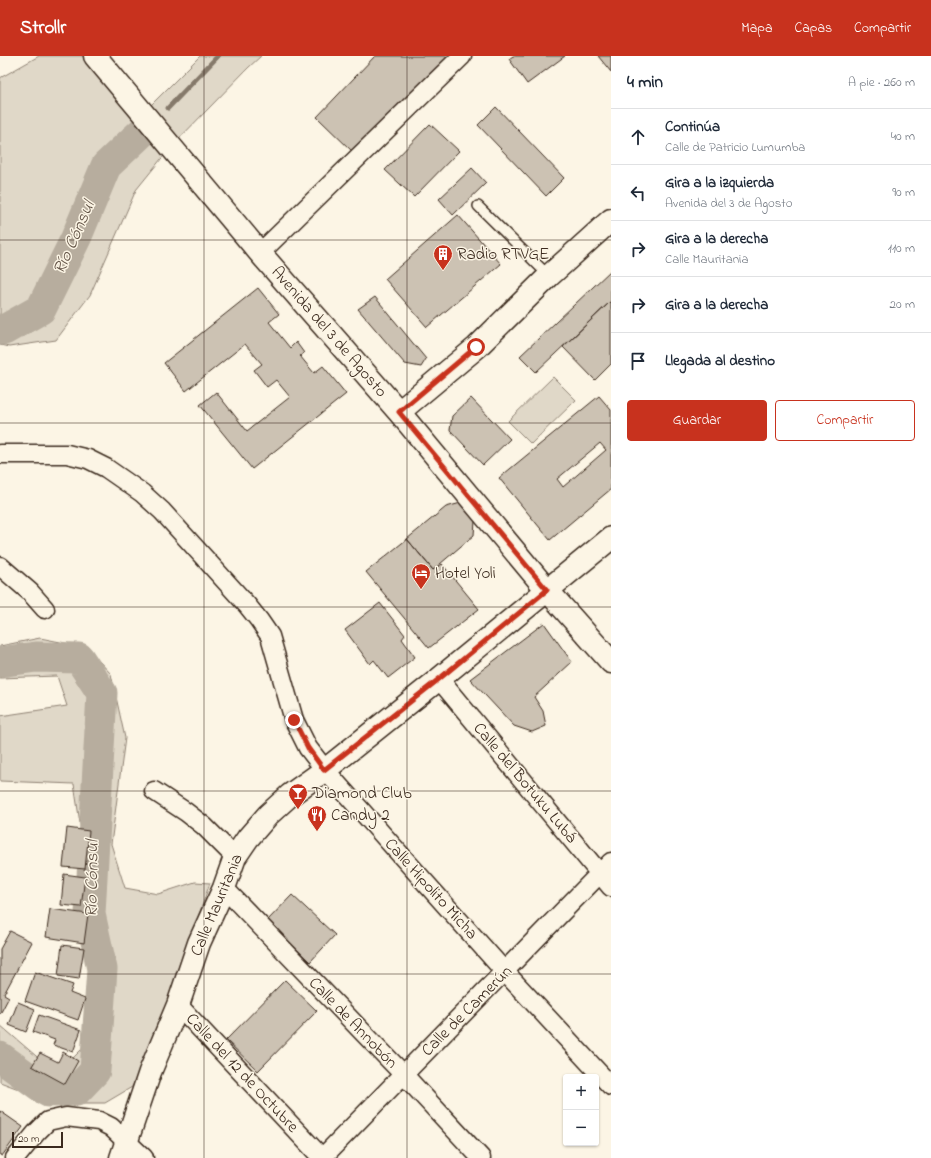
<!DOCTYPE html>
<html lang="es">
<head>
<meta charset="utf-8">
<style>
  :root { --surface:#fff; --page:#f2f2f3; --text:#1f2937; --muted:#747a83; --line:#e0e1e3; --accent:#c8321e }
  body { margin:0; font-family:"Indie Flower",sans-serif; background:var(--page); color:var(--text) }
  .controls { position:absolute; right:12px; bottom:12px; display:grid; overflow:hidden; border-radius:4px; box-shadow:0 1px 3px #0004 }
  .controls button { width:36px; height:36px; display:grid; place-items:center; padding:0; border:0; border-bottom:1px solid var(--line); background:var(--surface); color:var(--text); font:20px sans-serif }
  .scale { position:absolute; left:12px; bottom:10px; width:51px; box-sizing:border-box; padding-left:4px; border:2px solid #3b2a1e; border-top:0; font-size:11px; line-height:14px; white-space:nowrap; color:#3b2a1e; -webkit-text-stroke:3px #fcf5e5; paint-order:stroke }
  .stop { position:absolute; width:12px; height:12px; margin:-9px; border:3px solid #c8321e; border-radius:50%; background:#fff }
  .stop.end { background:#c8321e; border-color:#fff; box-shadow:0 1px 4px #0008 }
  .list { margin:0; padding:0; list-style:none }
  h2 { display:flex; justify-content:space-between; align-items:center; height:52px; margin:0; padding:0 16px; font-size:17px }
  h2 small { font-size:13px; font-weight:400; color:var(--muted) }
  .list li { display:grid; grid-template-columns:26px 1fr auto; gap:12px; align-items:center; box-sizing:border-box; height:56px; padding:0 16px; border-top:1px solid var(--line) }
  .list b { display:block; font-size:15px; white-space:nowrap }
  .list p { margin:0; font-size:13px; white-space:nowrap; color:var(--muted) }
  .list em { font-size:13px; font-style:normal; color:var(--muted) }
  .actions { display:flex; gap:8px; padding:12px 16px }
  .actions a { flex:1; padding:9px 0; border:1px solid var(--accent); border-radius:4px; text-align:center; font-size:14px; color:var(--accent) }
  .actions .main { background:var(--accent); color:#fff }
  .icon { flex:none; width:22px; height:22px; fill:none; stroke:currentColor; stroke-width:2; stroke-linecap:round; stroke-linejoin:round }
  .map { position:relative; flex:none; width:611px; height:1102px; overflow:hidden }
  header { display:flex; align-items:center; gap:24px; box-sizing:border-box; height:56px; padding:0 20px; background:var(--accent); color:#fff }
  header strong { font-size:19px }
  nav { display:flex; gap:22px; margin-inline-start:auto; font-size:14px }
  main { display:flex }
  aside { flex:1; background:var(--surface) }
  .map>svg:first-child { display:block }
  .green { fill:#e0d8c8; stroke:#8e8173 }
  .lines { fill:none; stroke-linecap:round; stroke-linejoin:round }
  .stream { stroke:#85796b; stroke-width:5 }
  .river { stroke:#b7ad9e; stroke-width:31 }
  .building { fill:#ccc2b3; stroke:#3b2a1e; fill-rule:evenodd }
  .lane-casing { stroke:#3b2a1e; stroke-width:12 }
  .street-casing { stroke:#3b2a1e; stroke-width:21 }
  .secondary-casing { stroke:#3b2a1e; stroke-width:25 }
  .lane { stroke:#fcf5e5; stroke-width:9 }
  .street { stroke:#fcf5e5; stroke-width:18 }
  .secondary { stroke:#fcf5e5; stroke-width:22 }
  .route { stroke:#c8321e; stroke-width:5 }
  .grid { fill:none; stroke:#3b2a1e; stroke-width:1; stroke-opacity:0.55 }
  .labels { text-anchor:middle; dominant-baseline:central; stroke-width:3; stroke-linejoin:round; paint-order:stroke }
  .poi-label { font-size:17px; fill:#3b2a1e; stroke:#fcf5e5; text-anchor:start }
  .street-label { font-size:17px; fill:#3b2a1e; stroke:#fcf5e5 }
  .water-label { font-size:18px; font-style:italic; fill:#605144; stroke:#fcf5e5 }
</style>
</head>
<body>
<header>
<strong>Strollr</strong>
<nav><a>Mapa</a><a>Capas</a><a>Compartir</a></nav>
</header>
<main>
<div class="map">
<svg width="611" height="1102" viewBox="0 0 611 1102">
  <rect width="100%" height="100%" fill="#fcf5e5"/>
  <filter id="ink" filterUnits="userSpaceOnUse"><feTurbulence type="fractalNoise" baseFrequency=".025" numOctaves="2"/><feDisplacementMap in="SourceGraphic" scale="8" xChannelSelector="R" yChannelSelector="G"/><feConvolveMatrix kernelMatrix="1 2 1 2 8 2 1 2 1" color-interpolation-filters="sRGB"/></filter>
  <g filter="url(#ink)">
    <path class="green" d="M39 0H93L142 58 200 0H261L248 12 170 92 136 134 90 239 56 284 9 291 0 289V22Z
      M553 321 576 344 531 388 508 365Z
      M40 582 86 591 111 618 125 682 111 788 125 832 158 838 195 826 210 827 163 961 132 1031 105 1047H56L0 1026V969L57 1018 93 982 92 846 74 728 0 725V660L67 650 57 620 0 622V590Z"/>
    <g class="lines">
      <path class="stream" d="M168 52 218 0"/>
      <path class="river" d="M0 273 4 274 41 253 76 182 106 110 140 78
        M0 606 36 601 79 602 102 637 90 858 102 913 95 1015 76 1035 48 1036 0 1001"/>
    </g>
    <path class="building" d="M375 0H449L355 98 317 61Z
      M513 0H565L527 28 509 3Z
      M598 0H611V16Z
      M496 51 564 122 546 140 478 69Z
      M430 68 459 95 414 141 385 114Z
      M472 112 486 127 453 159 439 143Z
      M458 159 501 208 427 271 385 223Z
      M611 214V245L536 316 520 300Z
      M258 232 279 258 269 266 290 292 296 286 304 297 300 300 314 317 323 310 346 338 252 413 200 349 216 336 247 375 290 341 276 324 267 331 254 314 262 308 245 288 186 335 164 307Z
      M375 241 426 303 421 311 405 308 358 253Z
      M611 245V308L595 324 563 291Z
      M599 340 611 354V433L550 484 499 422ZM600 387 606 394 563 431 557 423Z
      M471 342 510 383 483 409 450 374 452 360Z
      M461 447 475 465 474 479 433 514 407 483 446 451Z
      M407 483 433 514 442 508 479 553 429 592 366 516Z
      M380 547 405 579 402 583 415 601 388 622 374 604 370 608 345 574Z
      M544 567 572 606 534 641 543 655 546 670 532 676 514 670 470 623Z
      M67 772 89 775 85 813 63 811Z
      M64 818 85 821 81 851 61 849Z
      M292 839 335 879 310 906 267 865Z
      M50 853 88 858 84 887 46 881Z
      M10 875 32 886 4 938 9 941 0 958V893Z
      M62 889 84 892 79 923 58 920Z
      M35 916 73 929 70 937 85 943 78 964 25 945Z
      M285 924 317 955 258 1015 226 984Z
      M18 946 35 953 26 976 9 969Z
      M39 959 81 974 73 996 53 989 55 984 33 976Z
      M63 996 78 1005 65 1028 32 1010 40 997 58 1006Z
      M0 1055 23 1071 2 1100 0 1099Z"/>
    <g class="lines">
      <defs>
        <path id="lane" d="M478 150 549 220"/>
        <path id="street" d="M260 197 462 0
          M0 398H67L88 403 106 412 142 437 162 455 247 549 259 564 270 580 294 664 308 692 325 714 505 916 611 1030
          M0 510 30 536 45 553
          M439 623 611 831
          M154 735 186 756 204 770 235 801
          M224 832 404 1019 481 1102
          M178 949 322 1102
          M15 1102 18 1099 36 1077 48 1065 66 1061 99 1065 111 1071 144 1102
          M322 1102 611 806"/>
        <path id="secondary" d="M95 0 260 197 399 356 547 534 611 606
          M399 356 477 291 549 220 611 164
          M121 1102 150 1016 178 949 199 887 224 832 235 801 248 782 268 759 290 739 325 714 439 623 611 482"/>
      </defs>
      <use href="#lane" class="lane-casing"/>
      <use href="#street" class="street-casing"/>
      <use href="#secondary" class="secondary-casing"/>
      <use href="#lane" class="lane"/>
      <use href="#street" class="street"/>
      <use href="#secondary" class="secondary"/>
    </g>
  </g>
  <g class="lines" filter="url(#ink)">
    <path class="route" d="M294 664 308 692 324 714 439 623 547 534 399 356 476 291"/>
  </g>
  <path class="grid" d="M204 0V1102M407 0V1102M0 184H611M0 367H611M0 551H611M0 735H611M0 918H611"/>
  <defs>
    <symbol id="building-pin" viewBox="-11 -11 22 30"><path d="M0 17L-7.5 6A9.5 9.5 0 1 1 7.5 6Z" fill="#c8321e" stroke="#fcf5e5"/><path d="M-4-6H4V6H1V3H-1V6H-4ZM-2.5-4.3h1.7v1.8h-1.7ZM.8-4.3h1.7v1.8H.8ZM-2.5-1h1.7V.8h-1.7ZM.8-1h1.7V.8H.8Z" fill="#fff"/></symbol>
    <symbol id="hotel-pin" viewBox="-11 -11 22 30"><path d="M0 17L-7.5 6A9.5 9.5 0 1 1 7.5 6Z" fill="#c8321e" stroke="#fcf5e5"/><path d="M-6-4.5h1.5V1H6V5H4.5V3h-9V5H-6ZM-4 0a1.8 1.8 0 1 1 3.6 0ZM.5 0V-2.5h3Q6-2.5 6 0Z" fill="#fff"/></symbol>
    <symbol id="bar-pin" viewBox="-11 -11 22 30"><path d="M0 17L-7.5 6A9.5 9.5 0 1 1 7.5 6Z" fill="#c8321e" stroke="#fcf5e5"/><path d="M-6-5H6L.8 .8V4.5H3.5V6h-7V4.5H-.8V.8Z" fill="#fff"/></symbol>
    <symbol id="restaurant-pin" viewBox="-11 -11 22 30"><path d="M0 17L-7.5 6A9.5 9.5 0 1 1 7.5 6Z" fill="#c8321e" stroke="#fcf5e5"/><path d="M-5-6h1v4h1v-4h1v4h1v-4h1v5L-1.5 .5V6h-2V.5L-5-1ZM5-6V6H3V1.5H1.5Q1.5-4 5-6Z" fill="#fff"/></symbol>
  </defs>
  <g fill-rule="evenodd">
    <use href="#building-pin" x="432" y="187" width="22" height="30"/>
    <use href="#hotel-pin" x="410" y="506" width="22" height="30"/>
    <use href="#bar-pin" x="287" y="726" width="22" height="30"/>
    <use href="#restaurant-pin" x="306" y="748" width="22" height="30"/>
  </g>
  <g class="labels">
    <g class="poi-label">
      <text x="457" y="198">Radio RTVGE</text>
      <text x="435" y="517">Hotel Yoli</text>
      <text x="312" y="737">Diamond Club</text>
      <text x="331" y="759">Candy 2</text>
    </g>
    <g class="street-label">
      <text transform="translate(329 276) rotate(49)">Avenida del 3 de Agosto</text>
      <text transform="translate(525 727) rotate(50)">Calle del Botuku Lubá</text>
      <text transform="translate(431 833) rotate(48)">Calle Hipolito Micha</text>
      <text transform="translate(217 849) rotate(-67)">Calle Mauritania</text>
      <text transform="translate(467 955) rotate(-45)">Calle de Camerún</text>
      <text transform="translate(353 967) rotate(46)">Calle de Annobón</text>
      <text transform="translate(242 1017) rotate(47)">Calle del 12 de Octubre</text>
    </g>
    <g class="water-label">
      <text transform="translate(75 182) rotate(-66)">Río Cónsul</text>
      <text transform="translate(93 823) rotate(-89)">Río Cónsul</text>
    </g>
  </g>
</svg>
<div class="controls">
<button>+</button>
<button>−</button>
</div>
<div class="scale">20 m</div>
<div class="stop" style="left:476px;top:291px"></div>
<div class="stop end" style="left:294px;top:664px"></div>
</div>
<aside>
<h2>4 min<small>A pie · 260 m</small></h2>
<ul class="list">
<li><svg class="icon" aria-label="ahead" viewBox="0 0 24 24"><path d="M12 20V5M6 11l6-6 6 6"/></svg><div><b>Continúa</b><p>Calle de Patricio Lumumba</p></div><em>40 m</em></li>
<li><svg class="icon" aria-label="left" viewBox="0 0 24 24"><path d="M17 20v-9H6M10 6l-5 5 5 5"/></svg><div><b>Gira a la izquierda</b><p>Avenida del 3 de Agosto</p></div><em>90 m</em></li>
<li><svg class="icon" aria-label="right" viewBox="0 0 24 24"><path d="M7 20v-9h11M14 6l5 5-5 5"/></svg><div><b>Gira a la derecha</b><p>Calle Mauritania</p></div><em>110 m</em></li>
<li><svg class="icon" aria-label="right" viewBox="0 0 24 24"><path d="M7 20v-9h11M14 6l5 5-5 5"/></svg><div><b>Gira a la derecha</b></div><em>20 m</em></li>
<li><svg class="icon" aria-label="arrive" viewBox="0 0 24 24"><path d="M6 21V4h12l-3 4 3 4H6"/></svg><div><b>Llegada al destino</b></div></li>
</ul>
<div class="actions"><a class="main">Guardar</a><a>Compartir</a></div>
</aside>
</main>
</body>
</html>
